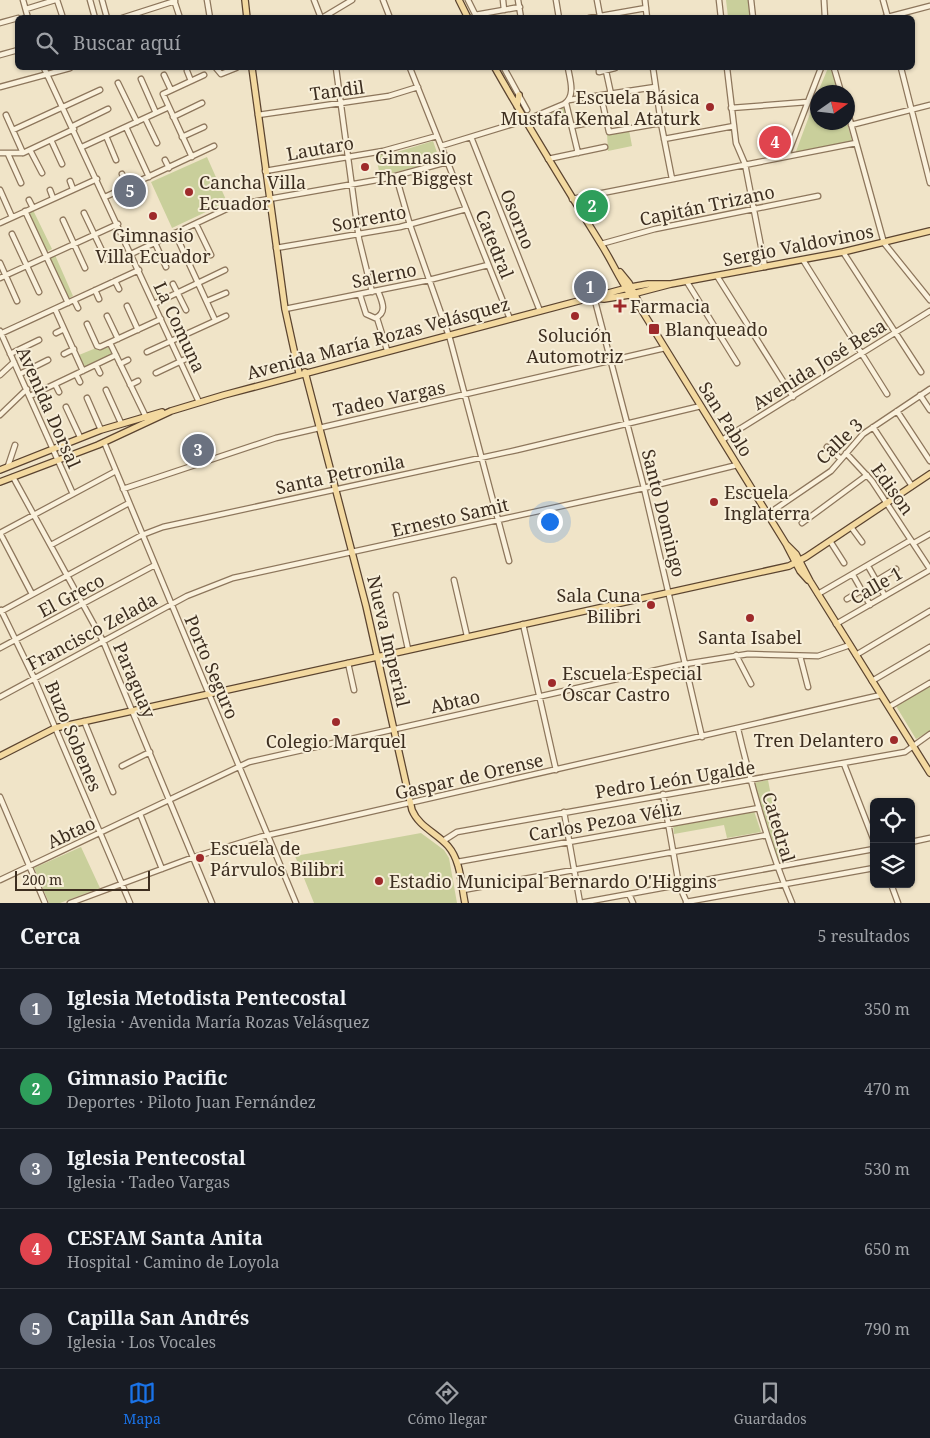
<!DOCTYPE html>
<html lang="es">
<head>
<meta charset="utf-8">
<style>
  :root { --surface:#171b24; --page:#242831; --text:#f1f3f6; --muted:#9ea1a6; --line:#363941; --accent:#1a73e8 }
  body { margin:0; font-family:"Noto Serif",serif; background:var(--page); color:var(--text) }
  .controls { position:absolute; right:15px; bottom:15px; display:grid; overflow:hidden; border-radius:8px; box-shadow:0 1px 4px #0004 }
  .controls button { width:45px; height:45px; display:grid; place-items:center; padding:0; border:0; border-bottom:1px solid var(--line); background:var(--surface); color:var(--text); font:25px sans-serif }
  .compass { position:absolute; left:810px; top:85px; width:45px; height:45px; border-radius:50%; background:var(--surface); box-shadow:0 1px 4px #0004; rotate:76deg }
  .scale { position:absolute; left:15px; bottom:12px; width:135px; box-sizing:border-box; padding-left:5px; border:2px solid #3d2e20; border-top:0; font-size:14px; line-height:18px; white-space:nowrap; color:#3d2e20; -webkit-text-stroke:4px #f7eed8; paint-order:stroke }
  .you { position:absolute; left:549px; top:521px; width:18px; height:18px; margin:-12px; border:4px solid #fff; border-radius:50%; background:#1a73e8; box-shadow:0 0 0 8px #1a73e833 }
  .badge { display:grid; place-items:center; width:32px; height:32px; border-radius:50%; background:var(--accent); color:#fff; font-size:16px; font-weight:700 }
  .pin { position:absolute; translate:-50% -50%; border:2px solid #fff; box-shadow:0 1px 5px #0006 }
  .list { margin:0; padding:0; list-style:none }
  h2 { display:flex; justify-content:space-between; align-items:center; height:65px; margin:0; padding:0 20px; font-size:21px }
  h2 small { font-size:16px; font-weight:400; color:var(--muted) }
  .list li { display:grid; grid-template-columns:32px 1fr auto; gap:15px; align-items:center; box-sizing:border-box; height:80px; padding:0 20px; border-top:1px solid var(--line) }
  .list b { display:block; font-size:19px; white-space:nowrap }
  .list p { margin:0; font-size:16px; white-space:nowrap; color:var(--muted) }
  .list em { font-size:16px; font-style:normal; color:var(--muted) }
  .icon { flex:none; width:28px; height:28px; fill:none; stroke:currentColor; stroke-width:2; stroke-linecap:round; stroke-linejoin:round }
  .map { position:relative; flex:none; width:930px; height:903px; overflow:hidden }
  .search { position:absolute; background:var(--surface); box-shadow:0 1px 4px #0004; left:15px; right:15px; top:15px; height:55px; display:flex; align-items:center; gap:12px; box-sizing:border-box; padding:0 18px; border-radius:8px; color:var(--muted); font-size:19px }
  .sheet { height:465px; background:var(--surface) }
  nav { display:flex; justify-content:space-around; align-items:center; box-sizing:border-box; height:70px; border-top:1px solid var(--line); background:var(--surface); font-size:14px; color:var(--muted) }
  nav a { display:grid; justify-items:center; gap:2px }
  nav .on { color:var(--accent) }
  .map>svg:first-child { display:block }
  .green { fill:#c9cf9b }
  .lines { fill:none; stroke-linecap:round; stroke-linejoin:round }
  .minor-casing { stroke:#8d765c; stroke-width:7 }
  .major-casing { stroke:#5b4430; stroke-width:8 }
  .minor { stroke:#faf1dc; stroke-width:4.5 }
  .major { stroke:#f3d9a0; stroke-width:5.5 }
  .poi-dot { fill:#9e2a2b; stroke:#f7eed8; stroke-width:2 }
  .labels { text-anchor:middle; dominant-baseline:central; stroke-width:4; stroke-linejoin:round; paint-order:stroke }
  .street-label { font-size:18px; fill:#3d2e20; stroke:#f7eed8 }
  .poi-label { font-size:18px; fill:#3d2e20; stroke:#f7eed8; text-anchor:start }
</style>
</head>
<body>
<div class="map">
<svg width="930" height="903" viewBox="0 0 930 903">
  <rect width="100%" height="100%" fill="#f0e4c8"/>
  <path class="green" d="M726 0H754L756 17H728Z
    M828 68H831L838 92H818Z
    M817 95 818 122 847 123 852 141 795 154Z
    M565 107 567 120 540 127 536 120Z
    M629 130 632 146 608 151 607 133Z
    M433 141 440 161 380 176 376 156 397 152Z
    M207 157 227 202 172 228 151 182Z
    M33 210 52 249 46 252 27 213Z
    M55 255 73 296 67 299 49 258Z
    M110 347 114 353 84 367 79 355 96 348 98 350Z
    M930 685V731L916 739 896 706Z
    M768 780 783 858 776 859 754 783Z
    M754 811 761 832 727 838 724 825 674 834 673 825Z
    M421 833 444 850 449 858 457 903H314L295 856Z
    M81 847 100 888 60 903H49L34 868Z"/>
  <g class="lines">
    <defs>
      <path id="minor" d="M23 0 28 18
        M57 0 63 18
        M90 0 95 18
        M102 0 107 18
        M174 0 180 18
        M207 0 210 18
        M314 0 321 18
        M383 0 390 18
        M468 0 476 16
        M503 0 504 10
        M518 0 521 18
        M556 0 559 18
        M597 0 600 16
        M645 0 647 18
        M719 0 721 18
        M751 0 753 18
        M824 0 825 18
        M883 0 888 18
        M26 9 55 0
        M475 15 520 7
        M122 18 175 1
        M322 18 352 0
        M589 18 646 8
        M884 18 930 6
        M0 23 18 18
        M0 55 18 50
        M44 68 199 402
        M216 68 221 74 236 68
        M336 68 359 239 372 292
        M410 68 510 319
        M504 68 527 110
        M599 68V72L615 68
        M653 68 661 123 672 179
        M727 68 736 143 745 164 765 267
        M834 68 841 92
        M901 68 930 183
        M187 71 191 81
        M606 71 611 94
        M164 75 171 90
        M141 79 156 113
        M118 83 137 122
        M0 87 70 68
        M601 96 609 132 661 123
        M569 100 655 87
        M566 103 578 153
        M731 108 807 102
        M848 113 884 243 930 300
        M6 115 23 153
        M258 115 389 96 418 87
        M173 117 202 103
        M145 118 157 143
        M851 125 930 105
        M73 126 108 109
        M572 126 605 120
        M126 127 149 177
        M13 130 100 90
        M106 136 116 160
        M182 137 204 127
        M471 137 540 311
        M664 139 734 126
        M51 140 62 164
        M441 146 526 120 564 104C576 96 570 80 568 68
        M82 147 169 107
        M30 150 42 173
        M0 153H23L74 129
        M8 154 21 183
        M787 156 821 68
        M192 157 163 94 204 75
        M548 159 605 147
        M165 160 169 168
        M265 171 383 151 437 136
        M122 174 128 186
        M396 176 410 225 450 339 509 561
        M70 181 73 189
        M0 190 12 217
        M50 190 53 198
        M105 197 214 146
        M572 199 856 143
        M29 200 33 208
        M25 211 68 303
        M84 213 106 259
        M63 220 85 268
        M0 223 97 179
        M196 224 211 255
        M175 233 215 320
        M12 234 39 292
        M155 243 166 267
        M601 244 655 229 818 196
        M276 248 400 227 466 209
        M843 252 921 372
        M131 254 235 205 388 178 447 162
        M803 260 887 394
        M0 263 17 301
        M717 276 793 397
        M0 278 118 224
        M115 281 119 289
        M687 282 737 363
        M173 284 186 310
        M95 290 99 299
        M360 295 366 314 375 318C388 313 382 301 378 291
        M594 297 644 488 702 737
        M74 300 78 308
        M207 301 226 293
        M154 304 225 270
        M127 306 138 330
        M55 309 83 371
        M285 309 429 280 488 265
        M107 316 118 339
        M377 318 387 350
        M87 324 97 346 100 347 161 319
        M0 331 73 494
        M56 333 64 329
        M0 334 139 270
        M110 343 145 415
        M147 352 226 316
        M10 354 39 340
        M64 354 74 349
        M120 364 128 360
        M96 365 100 373
        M156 373 192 356
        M20 374 48 360
        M76 374 80 382
        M0 375 14 362
        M55 384 59 392
        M130 385 138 381
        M106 390 121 423
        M920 395 930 410
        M30 396 116 355
        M87 398 101 430
        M66 407 80 437
        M897 411 930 461
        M0 415 27 389
        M873 427 912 486
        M722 440 930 311
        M104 442 296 903
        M827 447 841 459
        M846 453 872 481 930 569
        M8 466 15 445
        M13 477 103 641 212 903
        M123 489 276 438 665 348
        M768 514 831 471 863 434 930 389
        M802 523 867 475
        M851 527 862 542
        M0 533 116 471
        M0 533 32 594
        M830 541 844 563
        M914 543 930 534
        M51 545 129 503
        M868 566 885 596
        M853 575 870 605
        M454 580 467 636
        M876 581 896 569
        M818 594 911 540
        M396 595 408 649
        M847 599 862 590
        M1 610 34 678 130 903
        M0 612 142 535 163 527 517 450 701 406
        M523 624 556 770
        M836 624 930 570
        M0 648 155 565
        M736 655 751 684
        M856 655 930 611
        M800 656 808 687
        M348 663 354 690
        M872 681 930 647
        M0 697 187 596 233 578 644 488 737 465
        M889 707 930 683
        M84 721 113 792
        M738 729C752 788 768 847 792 903
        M844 764 874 841
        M122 766 150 752
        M663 794 679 885 687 903
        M0 797 45 903
        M564 812 580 903
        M140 814 162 869
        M443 841 457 832 905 752 930 734
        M911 842 930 838
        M457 862 759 808
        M0 880 249 762 679 665 748 654 818 656 850 645
        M891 884 898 903
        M463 890 767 835
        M629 894 633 903
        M686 902 874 868
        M70 903 194 857 260 837 881 695
        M580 903 874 849"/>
      <path id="major" d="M245 0 247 18
        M459 0 468 18
        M252 68 285 309 299 373
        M495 68C529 128 565 186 601 244 615 266 624 290 641 309L786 544 796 554 810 581 930 773
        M517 106 519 95
        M620 272 629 283 641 307
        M595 298 604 299 629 295 671 284 843 252 930 231
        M305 372 366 606 412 810C419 827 437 833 448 846 461 861 461 884 465 903
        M0 470 101 430 162 412
        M0 482 98 445 171 411 224 395 631 287 648 284H671
        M787 546 800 571 808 580
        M0 756 55 728 789 566 806 557 930 474"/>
    </defs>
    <use href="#minor" class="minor-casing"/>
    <use href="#major" class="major-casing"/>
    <use href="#minor" class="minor"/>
    <use href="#major" class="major"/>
  </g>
  <g class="poi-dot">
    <circle cx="710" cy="107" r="5"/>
    <circle cx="365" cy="167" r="5"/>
    <circle cx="189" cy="192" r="5"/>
    <circle cx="153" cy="216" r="5"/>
    <path d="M617.5 298.5h5v5h5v5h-5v5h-5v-5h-5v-5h5z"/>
    <circle cx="575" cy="316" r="5"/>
    <rect x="648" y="323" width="12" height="12" rx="2.5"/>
    <circle cx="714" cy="502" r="5"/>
    <circle cx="651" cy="605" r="5"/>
    <circle cx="750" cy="618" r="5"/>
    <circle cx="552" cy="683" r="5"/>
    <circle cx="336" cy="722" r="5"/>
    <circle cx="894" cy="740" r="5"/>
    <circle cx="200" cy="858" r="5"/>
    <circle cx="379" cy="881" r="5"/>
  </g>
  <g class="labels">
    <g class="street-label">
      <text transform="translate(337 90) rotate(-8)">Tandil</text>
      <text transform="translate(320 148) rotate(-10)">Lautaro</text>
      <text transform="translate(707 205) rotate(-12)">Capitán Trizano</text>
      <text transform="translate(369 218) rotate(-11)">Sorrento</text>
      <text transform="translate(518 219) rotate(68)">Osorno</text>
      <text transform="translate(495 244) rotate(68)">Catedral</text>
      <text transform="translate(798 245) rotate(-11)">Sergio Valdovinos</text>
      <text transform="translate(384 275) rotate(-11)">Salerno</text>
      <text transform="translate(180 327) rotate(65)">La Comuna</text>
      <text transform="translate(378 338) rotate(-15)">Avenida María Rozas Velásquez</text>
      <text transform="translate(819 364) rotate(-32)">Avenida José Besa</text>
      <text transform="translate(389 398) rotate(-12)">Tadeo Vargas</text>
      <text transform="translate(49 407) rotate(66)">Avenida Dorsal</text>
      <text transform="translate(726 419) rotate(58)">San Pablo</text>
      <text transform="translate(839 441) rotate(-44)">Calle 3</text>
      <text transform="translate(340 474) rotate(-12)">Santa Petronila</text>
      <text transform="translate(893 489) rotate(54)">Edison</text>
      <text transform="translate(664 513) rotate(76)">Santo Domingo</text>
      <text transform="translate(450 517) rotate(-13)">Ernesto Samit</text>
      <text transform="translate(876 585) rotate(-30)">Calle 1</text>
      <text transform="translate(71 595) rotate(-28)">El Greco</text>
      <text transform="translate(92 631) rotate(-28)">Francisco Zelada</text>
      <text transform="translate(389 641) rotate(77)">Nueva Imperial</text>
      <text transform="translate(212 667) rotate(67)">Porto Seguro</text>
      <text transform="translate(135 680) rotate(67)">Paraguay</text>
      <text transform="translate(455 701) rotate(-13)">Abtao</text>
      <text transform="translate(74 736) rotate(67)">Buzo Sobenes</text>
      <text transform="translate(469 776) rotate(-13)">Gaspar de Orense</text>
      <text transform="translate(675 779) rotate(-9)">Pedro León Ugalde</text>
      <text transform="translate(605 821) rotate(-10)">Carlos Pezoa Véliz</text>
      <text transform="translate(779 827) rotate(73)">Catedral</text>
      <text transform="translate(71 832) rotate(-25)">Abtao</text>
    </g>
    <g class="poi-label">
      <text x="700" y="97" text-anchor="end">Escuela Básica<tspan x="700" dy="21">Mustafa Kemal Ataturk</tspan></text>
      <text x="375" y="157">Gimnasio<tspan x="375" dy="21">The Biggest</tspan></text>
      <text x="199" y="182">Cancha Villa<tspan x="199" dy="21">Ecuador</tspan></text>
      <text x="153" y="235" text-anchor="middle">Gimnasio<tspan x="153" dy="21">Villa Ecuador</tspan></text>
      <text x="630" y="306">Farmacia</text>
      <text x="665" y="329">Blanqueado</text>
      <text x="575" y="335" text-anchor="middle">Solución<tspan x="575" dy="21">Automotriz</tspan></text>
      <text x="724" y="492">Escuela<tspan x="724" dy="21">Inglaterra</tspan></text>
      <text x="641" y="595" text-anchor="end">Sala Cuna<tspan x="641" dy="21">Bilibri</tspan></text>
      <text x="750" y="637" text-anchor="middle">Santa Isabel</text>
      <text x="562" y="673">Escuela Especial<tspan x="562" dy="21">Óscar Castro</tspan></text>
      <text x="884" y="740" text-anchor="end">Tren Delantero</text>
      <text x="336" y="741" text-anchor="middle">Colegio Marquel</text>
      <text x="210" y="848">Escuela de<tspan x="210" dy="21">Párvulos Bilibri</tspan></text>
      <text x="389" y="881">Estadio Municipal Bernardo O'Higgins</text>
    </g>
  </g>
</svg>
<div class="controls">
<button><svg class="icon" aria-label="locate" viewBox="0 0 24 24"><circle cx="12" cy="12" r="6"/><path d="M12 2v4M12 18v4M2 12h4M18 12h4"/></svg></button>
<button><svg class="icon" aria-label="layers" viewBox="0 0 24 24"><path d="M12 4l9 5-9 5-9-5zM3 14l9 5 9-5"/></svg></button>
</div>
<svg class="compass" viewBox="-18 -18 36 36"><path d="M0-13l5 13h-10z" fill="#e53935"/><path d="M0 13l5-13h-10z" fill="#9ea1a6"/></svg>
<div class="scale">200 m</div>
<div class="you"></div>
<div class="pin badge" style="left:590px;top:287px;background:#6b7280">1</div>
<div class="pin badge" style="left:592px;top:206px;background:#2e9e5b">2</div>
<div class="pin badge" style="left:198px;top:450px;background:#6b7280">3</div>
<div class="pin badge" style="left:775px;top:142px;background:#e0444e">4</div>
<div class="pin badge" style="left:130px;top:191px;background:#6b7280">5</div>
<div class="search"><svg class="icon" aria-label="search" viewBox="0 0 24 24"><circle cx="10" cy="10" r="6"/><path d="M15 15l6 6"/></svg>Buscar aquí</div>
</div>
<section class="sheet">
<h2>Cerca<small>5 resultados</small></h2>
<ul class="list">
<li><span class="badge" style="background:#6b7280">1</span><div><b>Iglesia Metodista Pentecostal</b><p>Iglesia · Avenida María Rozas Velásquez</p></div><em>350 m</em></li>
<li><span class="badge" style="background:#2e9e5b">2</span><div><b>Gimnasio Pacific</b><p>Deportes · Piloto Juan Fernández</p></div><em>470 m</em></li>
<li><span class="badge" style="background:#6b7280">3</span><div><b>Iglesia Pentecostal</b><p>Iglesia · Tadeo Vargas</p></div><em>530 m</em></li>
<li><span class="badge" style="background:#e0444e">4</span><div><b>CESFAM Santa Anita</b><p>Hospital · Camino de Loyola</p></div><em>650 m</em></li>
<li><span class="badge" style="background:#6b7280">5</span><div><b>Capilla San Andrés</b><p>Iglesia · Los Vocales</p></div><em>790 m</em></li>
</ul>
</section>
<nav>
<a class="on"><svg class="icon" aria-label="map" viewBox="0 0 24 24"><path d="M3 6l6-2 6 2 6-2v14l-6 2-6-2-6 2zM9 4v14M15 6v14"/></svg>Mapa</a>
<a><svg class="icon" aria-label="directions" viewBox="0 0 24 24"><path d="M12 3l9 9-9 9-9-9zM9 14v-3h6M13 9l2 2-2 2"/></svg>Cómo llegar</a>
<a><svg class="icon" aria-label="saved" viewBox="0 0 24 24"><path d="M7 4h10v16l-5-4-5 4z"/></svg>Guardados</a>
</nav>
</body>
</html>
